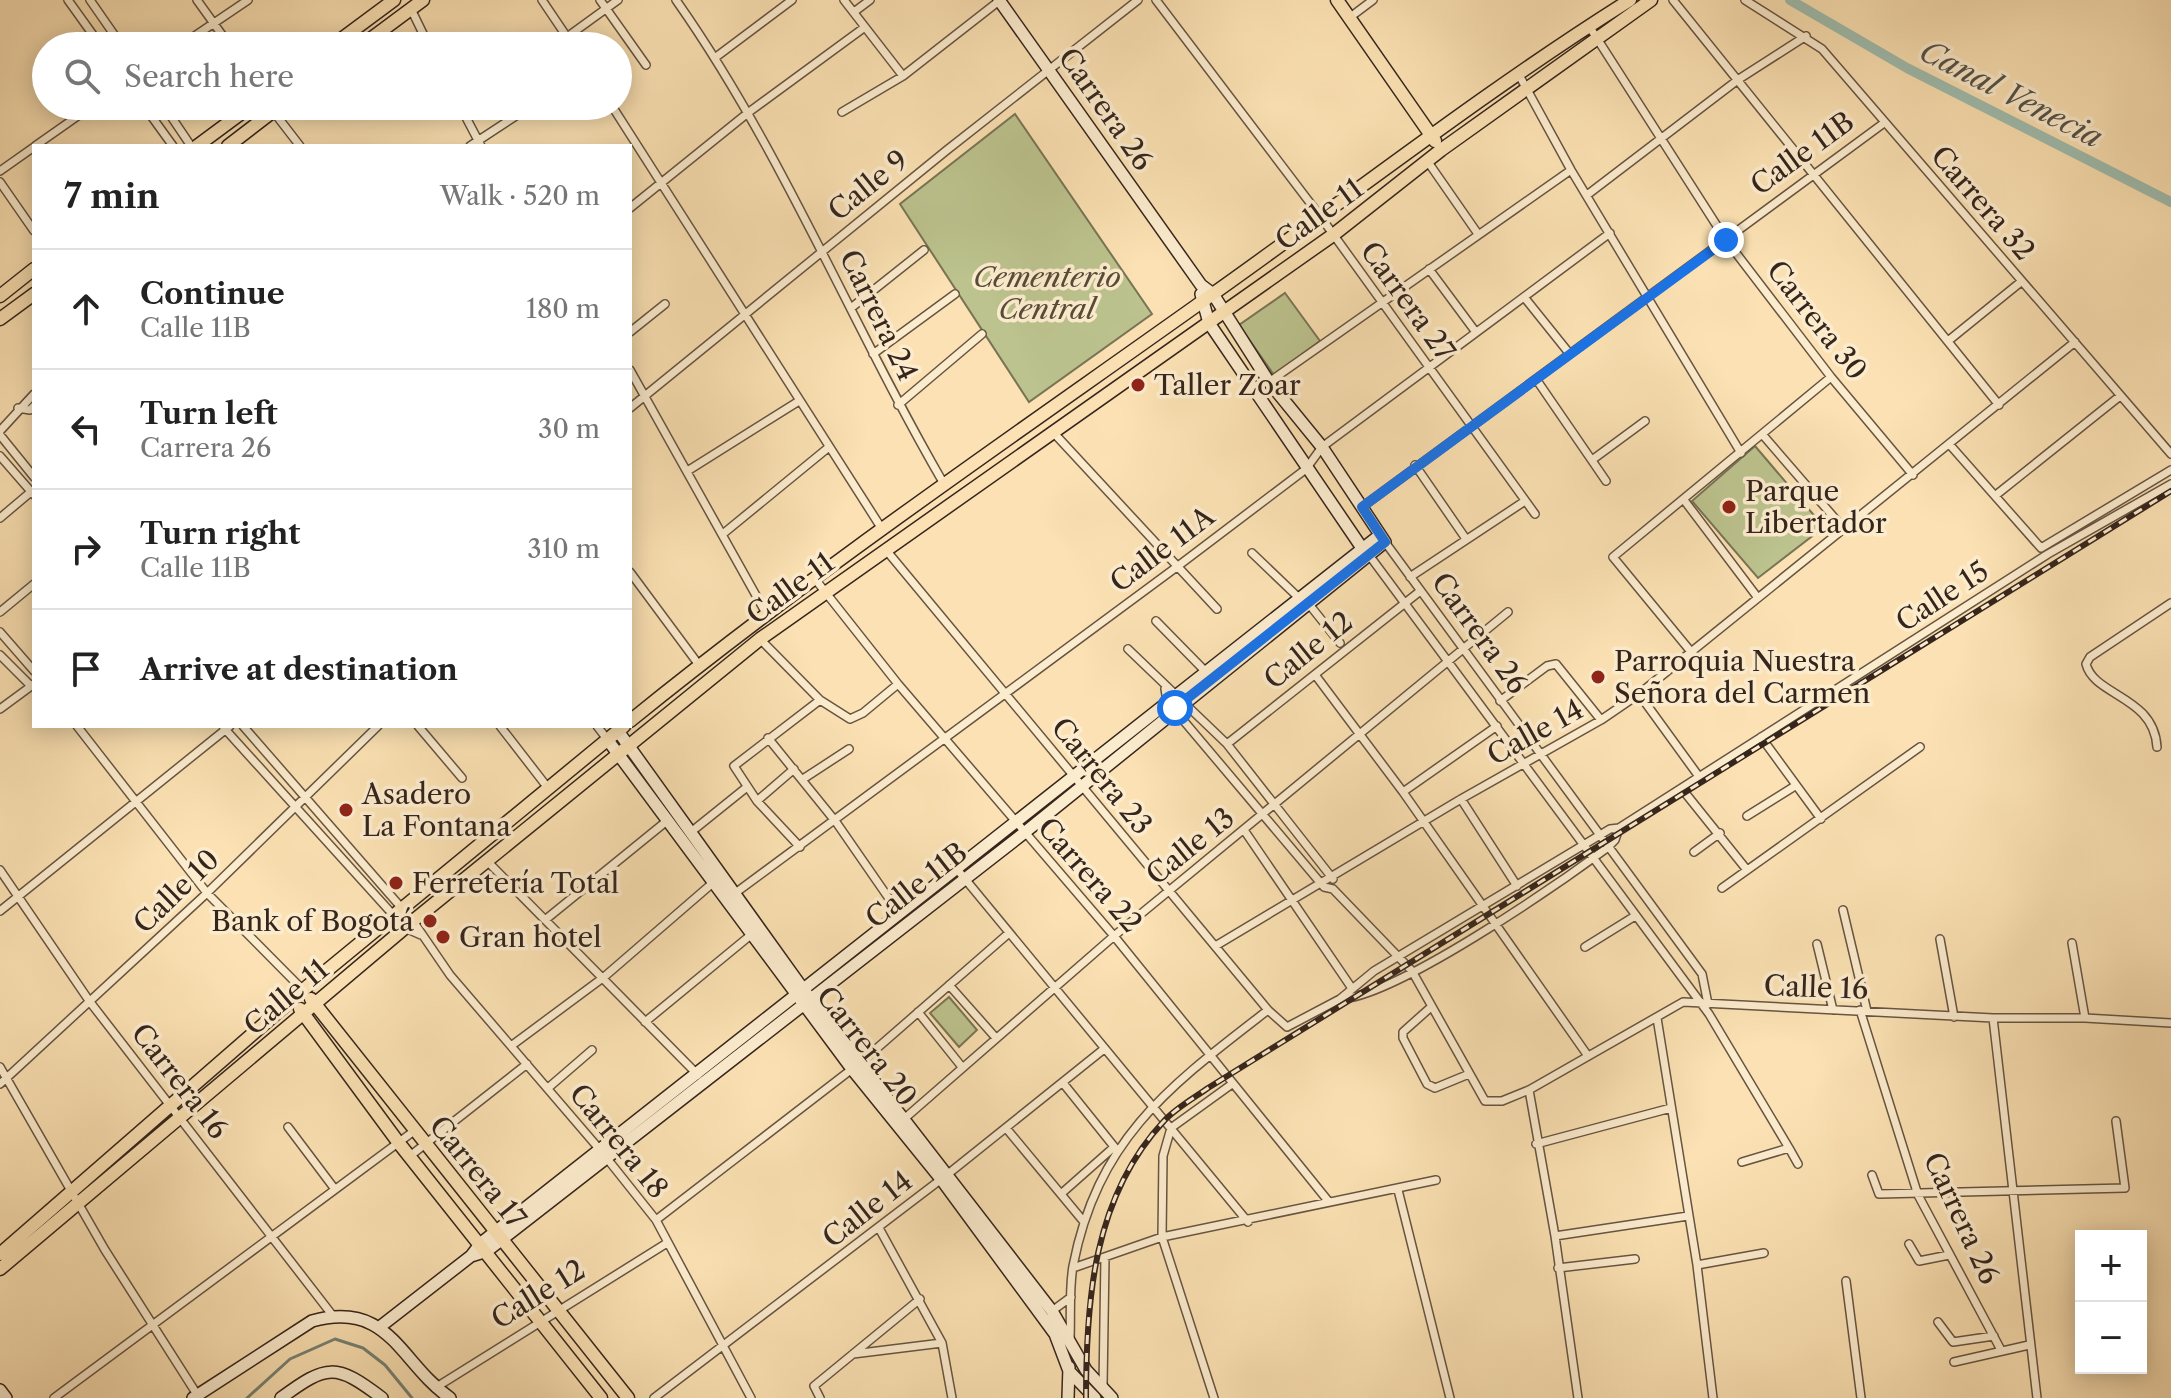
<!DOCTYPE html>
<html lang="en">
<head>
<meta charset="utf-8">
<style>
  :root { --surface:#fff; --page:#f2f2f2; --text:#222; --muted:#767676; --line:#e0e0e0 }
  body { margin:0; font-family:"Libre Caslon Text",serif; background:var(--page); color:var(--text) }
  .controls { position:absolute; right:24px; bottom:24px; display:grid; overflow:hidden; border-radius:0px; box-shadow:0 4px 20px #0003 }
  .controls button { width:72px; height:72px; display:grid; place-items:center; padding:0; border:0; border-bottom:2px solid var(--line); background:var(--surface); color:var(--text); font:40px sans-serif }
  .stop { position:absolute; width:24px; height:24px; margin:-18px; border:6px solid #1a73e8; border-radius:50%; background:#fff }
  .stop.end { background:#1a73e8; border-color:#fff; box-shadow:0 2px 8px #0008 }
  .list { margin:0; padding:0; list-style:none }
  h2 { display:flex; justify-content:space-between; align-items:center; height:104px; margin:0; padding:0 32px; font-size:34px }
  h2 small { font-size:26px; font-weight:400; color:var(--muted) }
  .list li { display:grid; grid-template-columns:52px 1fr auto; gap:24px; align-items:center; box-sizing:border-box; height:120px; padding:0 32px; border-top:2px solid var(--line) }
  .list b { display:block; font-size:30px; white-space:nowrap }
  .list p { margin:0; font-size:26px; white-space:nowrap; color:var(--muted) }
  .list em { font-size:26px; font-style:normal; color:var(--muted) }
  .icon { flex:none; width:44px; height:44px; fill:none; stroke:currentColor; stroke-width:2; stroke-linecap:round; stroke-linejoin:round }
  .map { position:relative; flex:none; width:2171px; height:1398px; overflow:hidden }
  .search { position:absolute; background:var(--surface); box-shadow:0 4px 20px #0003; left:32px; top:32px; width:600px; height:88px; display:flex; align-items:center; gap:20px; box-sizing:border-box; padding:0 28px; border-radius:44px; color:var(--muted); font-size:30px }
  .panel { position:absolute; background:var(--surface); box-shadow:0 4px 20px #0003; left:32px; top:144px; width:600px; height:584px; border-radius:0px }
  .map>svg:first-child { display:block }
  .green { fill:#bcc38e; stroke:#787455; stroke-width:2 }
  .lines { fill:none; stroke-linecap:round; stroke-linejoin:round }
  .stream { stroke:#758074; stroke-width:3 }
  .canal { stroke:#9fbdaf; stroke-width:10 }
  .street-casing { stroke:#665442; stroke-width:10 }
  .secondary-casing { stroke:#35251c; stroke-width:14 }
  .primary-casing { stroke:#35251c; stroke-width:15 }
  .street { stroke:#fcecce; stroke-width:7 }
  .secondary { stroke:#fcecce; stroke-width:11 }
  .primary { stroke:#fbe1b3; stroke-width:12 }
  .rail-casing { stroke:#35251c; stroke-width:6 }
  .rail { stroke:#fcecce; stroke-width:3; stroke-dasharray:9; stroke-linecap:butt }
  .route { stroke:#1a73e8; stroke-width:10 }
  .poi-dot { fill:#8f2418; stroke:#fcecce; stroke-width:3 }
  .labels { text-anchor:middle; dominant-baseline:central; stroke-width:7; stroke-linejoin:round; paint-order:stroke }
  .street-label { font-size:28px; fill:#35251c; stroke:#fcecce }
  .park-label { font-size:28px; font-style:italic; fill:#574c38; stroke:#fcecce }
  .poi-label { font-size:28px; fill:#35251c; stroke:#fcecce; text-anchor:start }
  .water-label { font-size:30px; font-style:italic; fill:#555348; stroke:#fcecce }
</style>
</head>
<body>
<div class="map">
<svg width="2171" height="1398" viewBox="0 0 2171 1398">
  <rect width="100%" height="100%" fill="#fbe1b3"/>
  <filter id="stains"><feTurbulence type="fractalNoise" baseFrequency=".0025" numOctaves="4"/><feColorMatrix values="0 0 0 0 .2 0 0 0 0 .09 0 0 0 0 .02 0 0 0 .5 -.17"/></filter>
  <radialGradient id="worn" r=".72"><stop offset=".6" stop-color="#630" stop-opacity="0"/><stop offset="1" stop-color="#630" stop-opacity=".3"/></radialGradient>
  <path class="green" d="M1015 114 1152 314 1029 402 900 204Z
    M1285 293 1320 341 1274 375 1239 325Z
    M1755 446 1824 527 1758 578 1692 501Z
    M949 997 977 1030 959 1047 930 1013Z"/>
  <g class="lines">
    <path class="stream" d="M247 1398 290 1359 335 1339 363 1348 385 1365 412 1398"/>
    <path class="canal" d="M1790 0 1907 68 2171 202"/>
    <defs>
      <path id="street" d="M68 0 101 46
        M90 0 122 46
        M197 0 230 46
        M542 0 573 46
        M600 0 646 65
        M676 0C783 152 851 324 944 484
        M844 0 903 76
        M1156 0 1320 216 1535 514
        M1673 0 1999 405
        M1745 0 1822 49 2171 454
        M411 9 429 46
        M854 12 870 0
        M1349 18 1373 0
        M1589 26 1726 240 1831 377 1913 475
        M567 37 618 0
        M180 46 248 0
        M716 57 792 0
        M1519 75 1571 170 1741 453
        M144 106 173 146
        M164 106 191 146
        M460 106 481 146
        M612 106 882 529
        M273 111 300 146
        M842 112 903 76 999 1
        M35 146 92 106
        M470 146 531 106
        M1428 162 1478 234
        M0 171 34 147
        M0 182 34 231
        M1587 195 1739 79 1806 36
        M630 208 749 112 865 27
        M1429 269 1475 331
        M1524 297 1569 353
        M851 308 924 250
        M630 332 665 304
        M1948 341 2022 281
        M873 354 955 294
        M630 370 767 615
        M1536 379 1606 481
        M1269 382 1571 170
        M898 405 982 334
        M18 408 30 410 34 406
        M630 408 947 150 1138 0
        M0 431 34 394
        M1052 431 1217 609
        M1762 434 1844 529
        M0 435 34 477
        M1950 445 2041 548 2171 470
        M0 456 34 495
        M1592 460 1645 421
        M1415 465 1466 539
        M689 470 799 401
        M1996 495 2120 396
        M1684 500 1758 598
        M1362 507 1884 123
        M0 518 32 491
        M724 533 829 447
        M1385 542 1702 974 1708 1004
        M886 550 1268 1010 1287 1027 1340 999 1374 971 1610 829 1619 828 2048 554 2171 484
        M1252 553 1299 598
        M1369 555 1709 1014 1789 1148 1742 1162
        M630 572 699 665
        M1410 577 1525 501
        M815 579 898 684 1114 936 1329 1202
        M1308 603 1340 643
        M0 612 34 584
        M1156 621 1206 672
        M0 632 34 671
        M760 639 820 700 850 719 863 713 898 684
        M1128 649 1227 744 1333 879
        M1692 653 1613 557 1831 377
        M0 655 31 686
        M1316 676 1403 792 1588 1056
        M1165 689 1167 701 1324 887 1333 889 1412 971 1485 1101H1502L1529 1090 1683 1002 1993 1018H2085L2171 1023
        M1639 694 1700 778
        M1500 701 1547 666 1556 664 1601 720
        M0 709 34 684
        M77 726 207 893 303 990
        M243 726 413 921 450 975 601 1151 656 1220 751 1398
        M418 726 462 778
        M500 726 548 788
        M597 726 607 739
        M224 728 405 928 421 935
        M1761 737 1821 819
        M768 738 836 822 899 913
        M1227 744 1419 592
        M2157 747C2154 696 2094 696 2086 664L2090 657 2171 603
        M803 779 849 749
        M1682 789 1747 870
        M1403 792 1497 726
        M1461 799 1517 886
        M757 801 794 769
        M1747 816 1795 786
        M1244 830 1351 987
        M691 832 747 787
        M800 847 757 801 734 766 820 700
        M1694 852 1720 833
        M488 862 698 1075
        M956 868 1248 1222
        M0 870 90 1002 333 1316
        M1722 888 1920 747
        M734 894 1178 566 1306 469 1322 447 1610 233
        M1843 910 1867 1011
        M0 911 230 726
        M545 920 668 820
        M1940 939 1954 1017
        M2072 943 2085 1018
        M1817 944 1833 1010
        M1217 945 1461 799 1601 720 1639 694 2075 342
        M1585 947 1635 916
        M949 985 996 1038
        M1340 999C1395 997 1557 885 1607 848L1615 840 1619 828
        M1431 1007 1403 1032V1038L1427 1084 1435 1088 1469 1074
        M1860 1010 1918 1195 2001 1350
        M918 1012 962 1067
        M1657 1018 1697 1265 1713 1398
        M1993 1018 2037 1398
        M645 1022 752 934
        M511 1046 604 977 715 881
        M860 1063 1009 933
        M0 1067 105 1250 198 1396
        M1063 1083 1116 1149
        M0 1084 207 893 378 726
        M548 1088 592 1050
        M1529 1090 1555 1236 1578 1398
        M904 1119 1114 936 1508 612
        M288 1127 334 1188
        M1006 1128 1084 1222
        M1536 1144 1671 1108
        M1789 1148 1798 1164
        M410 1156 527 1064
        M1872 1175 1879 1194 2125 1188 2116 1121
        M1398 1190 1450 1398
        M1062 1193 1114 1147
        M656 1220 852 1069
        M879 1228 942 1343 952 1398
        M1555 1236 1688 1216
        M1909 1244 1919 1261 1949 1255
        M1697 1265 1764 1253
        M1073 1268 1162 1237 1436 1180
        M1558 1268 1635 1259
        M1846 1281 1861 1398
        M1052 1311 1071 1297
        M1938 1322 1953 1342 1994 1336
        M1070 1339C1071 1315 1069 1289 1073 1266 1098 1137 1171 1085 1268 1010
        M853 1354 942 1343
        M1954 1362 2029 1345
        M1103 1387 1105 1257
        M435 1388 667 1243
        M54 1398 414 1131
        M654 1398 948 1174 1104 1049
        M820 1398 814 1386 920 1299
        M1214 1398 1162 1237 1163 1156 1171 1128 1232 1084"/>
      <path id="secondary" d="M1201 294 1209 323 1364 551
        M618 731 803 989 1052 1311 1086 1370 1112 1398
        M607 739 852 1069 941 1179 1055 1334 1069 1371 1095 1398
        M471 1256 487 1251 1024 833 1385 542 1322 447 1269 382 1213 294 1201 285 999 0
        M381 1326 471 1256 481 1243 1380 535
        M0 1390 6 1398
        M193 1398 312 1321C390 1300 399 1362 450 1398
        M281 1398C327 1364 336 1363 382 1398
        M1068 1398 1069 1367"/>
      <path id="primary" d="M1337 0 1435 141
        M332 46 394 0
        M361 46 423 0
        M197 146 251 106
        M228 146 280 106
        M0 296 34 269
        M0 319 34 294
        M630 721C816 570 1015 435 1210 296 1350 197 1485 91 1630 0
        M311 999 628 1398
        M300 1009 398 1142 601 1398
        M0 1254 303 990 624 726
        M0 1269 413 921 760 639 1333 235 1441 150 1651 0"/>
    </defs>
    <use href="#street" class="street-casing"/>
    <use href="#secondary" class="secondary-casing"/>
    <use href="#primary" class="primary-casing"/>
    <use href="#street" class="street"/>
    <use href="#secondary" class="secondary"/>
    <use href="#primary" class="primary"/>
    <defs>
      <path id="rail" d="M1086 1398C1086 1301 1093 1197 1164 1121 1176 1108 1194 1098 1208 1088L2171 491"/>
    </defs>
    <use href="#rail" class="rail-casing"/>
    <use href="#rail" class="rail"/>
  </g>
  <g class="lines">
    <path class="route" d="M1175 708 1385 542 1362 507 1726 240"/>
  </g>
  <g class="poi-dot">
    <circle cx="1138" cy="385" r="8"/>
    <circle cx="1729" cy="507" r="8"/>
    <circle cx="1598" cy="677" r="8"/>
    <circle cx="346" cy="810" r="8"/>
    <circle cx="396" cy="883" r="8"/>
    <circle cx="430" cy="921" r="8"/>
    <circle cx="443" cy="937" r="8"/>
  </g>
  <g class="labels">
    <g class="street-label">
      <text transform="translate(1106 109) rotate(55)">Carrera 26</text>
      <text transform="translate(1802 153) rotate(-36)">Calle 11B</text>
      <text transform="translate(868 185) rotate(-39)">Calle 9</text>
      <text transform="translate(1983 203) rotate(49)">Carrera 32</text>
      <text transform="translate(1319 214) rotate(-36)">Calle 11</text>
      <text transform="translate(1408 301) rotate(54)">Carrera 27</text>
      <text transform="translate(879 315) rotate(64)">Carrera 24</text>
      <text transform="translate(1817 320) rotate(52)">Carrera 30</text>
      <text transform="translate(1162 549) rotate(-37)">Calle 11A</text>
      <text transform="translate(790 588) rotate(-36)">Calle 11</text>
      <text transform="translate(1942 596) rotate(-33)">Calle 15</text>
      <text transform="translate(1480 633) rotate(54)">Carrera 26</text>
      <text transform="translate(1308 650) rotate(-39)">Calle 12</text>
      <text transform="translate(1535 732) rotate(-29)">Calle 14</text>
      <text transform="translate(1102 776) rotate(51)">Carrera 23</text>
      <text transform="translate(1190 846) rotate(-39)">Calle 13</text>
      <text transform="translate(1090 875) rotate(49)">Carrera 22</text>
      <text transform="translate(916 885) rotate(-38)">Calle 11B</text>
      <text transform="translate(176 891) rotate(-44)">Calle 10</text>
      <text transform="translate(1816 987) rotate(2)">Calle 16</text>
      <text transform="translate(286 997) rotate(-40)">Calle 11</text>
      <text transform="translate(867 1046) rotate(52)">Carrera 20</text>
      <text transform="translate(180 1081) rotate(52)">Carrera 16</text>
      <text transform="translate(619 1141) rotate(51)">Carrera 18</text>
      <text transform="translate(478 1172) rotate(51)">Carrera 17</text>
      <text transform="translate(867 1209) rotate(-38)">Calle 14</text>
      <text transform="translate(1962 1218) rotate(65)">Carrera 26</text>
      <text transform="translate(538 1294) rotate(-32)">Calle 12</text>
    </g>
    <g class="park-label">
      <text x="1047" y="277">Cementerio<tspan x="1047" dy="32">Central</tspan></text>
    </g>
    <g class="poi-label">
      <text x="1154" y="385">Taller Zoar</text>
      <text x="1745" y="491">Parque<tspan x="1745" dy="32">Libertador</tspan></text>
      <text x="1614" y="661">Parroquia Nuestra<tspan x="1614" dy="32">Señora del Carmen</tspan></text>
      <text x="362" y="794">Asadero<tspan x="362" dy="32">La Fontana</tspan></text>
      <text x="412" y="883">Ferretería Total</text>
      <text x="414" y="921" text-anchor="end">Bank of Bogotá</text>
      <text x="459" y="937">Gran hotel</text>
    </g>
    <g class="water-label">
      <text transform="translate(2011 94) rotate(27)">Canal Venecia</text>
    </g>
  </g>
  <rect width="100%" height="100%" filter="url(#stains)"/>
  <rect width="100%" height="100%" fill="url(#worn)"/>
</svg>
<div class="controls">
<button>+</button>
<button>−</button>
</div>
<div class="stop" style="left:1175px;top:708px"></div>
<div class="stop end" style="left:1726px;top:240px"></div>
<div class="search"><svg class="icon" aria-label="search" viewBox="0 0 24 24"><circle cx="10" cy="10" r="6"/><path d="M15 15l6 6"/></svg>Search here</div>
<section class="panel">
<h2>7 min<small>Walk · 520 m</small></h2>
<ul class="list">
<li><svg class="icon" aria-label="ahead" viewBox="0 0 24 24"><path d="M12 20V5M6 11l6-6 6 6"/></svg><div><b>Continue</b><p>Calle 11B</p></div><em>180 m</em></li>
<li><svg class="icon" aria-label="left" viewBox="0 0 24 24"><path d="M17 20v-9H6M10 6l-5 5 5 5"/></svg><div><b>Turn left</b><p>Carrera 26</p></div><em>30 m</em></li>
<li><svg class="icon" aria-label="right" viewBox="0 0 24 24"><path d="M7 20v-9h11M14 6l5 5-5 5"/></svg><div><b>Turn right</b><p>Calle 11B</p></div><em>310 m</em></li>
<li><svg class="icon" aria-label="arrive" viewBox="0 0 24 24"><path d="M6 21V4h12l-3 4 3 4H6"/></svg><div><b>Arrive at destination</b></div></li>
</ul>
</section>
</div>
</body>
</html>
